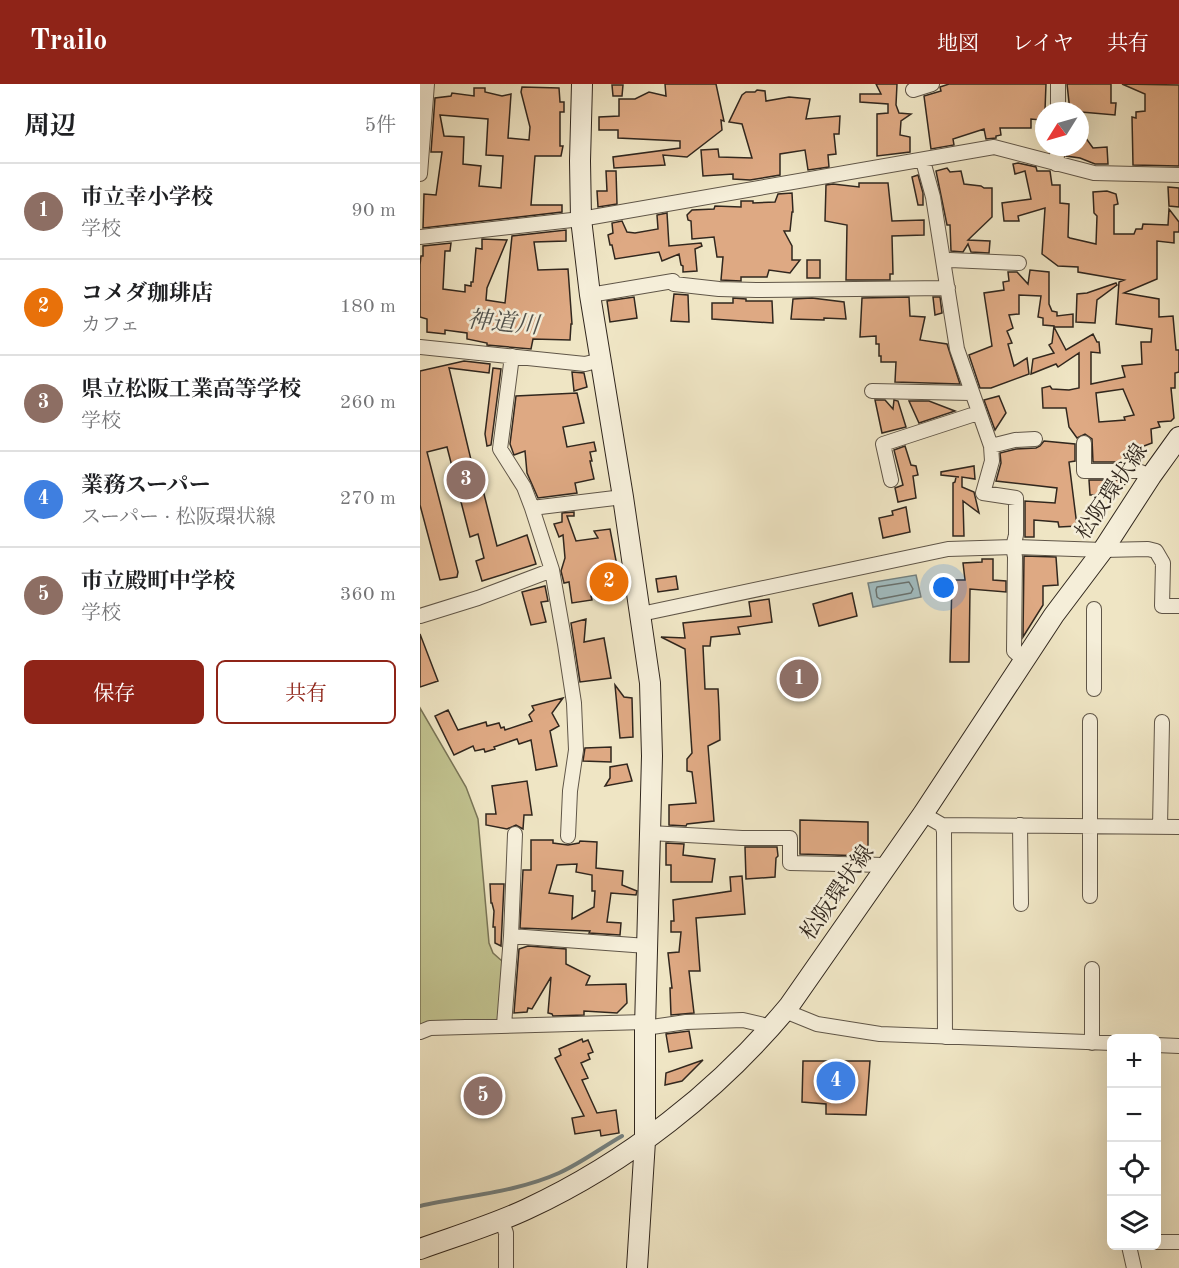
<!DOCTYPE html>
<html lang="ja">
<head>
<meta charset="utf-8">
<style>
  :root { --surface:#fff; --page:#f6f6f6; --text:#202124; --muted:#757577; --line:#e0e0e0; --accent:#8f2418 }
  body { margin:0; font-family:"Old Standard TT","Noto Serif JP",serif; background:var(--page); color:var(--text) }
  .controls { position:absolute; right:18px; bottom:18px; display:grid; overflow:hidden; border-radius:9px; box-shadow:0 6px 24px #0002 }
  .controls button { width:54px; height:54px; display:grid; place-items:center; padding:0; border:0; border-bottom:2px solid var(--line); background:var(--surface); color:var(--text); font:30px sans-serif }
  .compass { position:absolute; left:615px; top:18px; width:54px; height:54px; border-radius:50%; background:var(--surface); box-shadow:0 6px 24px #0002; rotate:233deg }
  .you { position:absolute; left:524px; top:504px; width:21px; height:21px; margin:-15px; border:4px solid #fff; border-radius:50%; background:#1a73e8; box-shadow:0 0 0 9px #1a73e833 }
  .badge { display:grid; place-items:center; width:39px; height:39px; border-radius:50%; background:var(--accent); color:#fff; font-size:20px; font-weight:700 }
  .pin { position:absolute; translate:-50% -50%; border:3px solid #fff; box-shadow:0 2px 6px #0006 }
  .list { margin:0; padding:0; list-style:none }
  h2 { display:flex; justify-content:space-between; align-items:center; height:78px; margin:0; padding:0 24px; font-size:26px }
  h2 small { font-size:20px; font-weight:400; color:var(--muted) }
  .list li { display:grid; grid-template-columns:39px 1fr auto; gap:18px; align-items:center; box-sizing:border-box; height:96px; padding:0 24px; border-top:2px solid var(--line) }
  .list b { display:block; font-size:22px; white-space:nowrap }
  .list p { margin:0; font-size:20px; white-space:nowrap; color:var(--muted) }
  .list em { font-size:20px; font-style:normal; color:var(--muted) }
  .actions { display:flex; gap:12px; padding:18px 24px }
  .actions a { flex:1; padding:14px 0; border:2px solid var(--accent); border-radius:9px; text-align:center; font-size:21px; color:var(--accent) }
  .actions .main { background:var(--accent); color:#fff }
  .icon { flex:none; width:33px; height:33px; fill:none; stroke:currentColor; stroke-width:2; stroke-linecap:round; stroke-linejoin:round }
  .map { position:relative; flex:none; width:759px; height:1184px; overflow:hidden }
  header { display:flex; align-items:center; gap:36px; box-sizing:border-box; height:84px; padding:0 30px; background:var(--accent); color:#fff }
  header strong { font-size:28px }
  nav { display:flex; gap:33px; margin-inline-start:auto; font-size:21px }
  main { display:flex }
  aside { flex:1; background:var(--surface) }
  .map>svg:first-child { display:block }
  .green { fill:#c1c28f; stroke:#797456; stroke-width:1.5 }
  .water { fill:#a1bcc0; stroke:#74807f; stroke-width:1.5 }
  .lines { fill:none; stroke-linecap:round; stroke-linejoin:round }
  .shore { stroke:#69726f; stroke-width:1.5 }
  .stream { stroke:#74807f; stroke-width:4 }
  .building { fill:#dea983; stroke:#31271e; stroke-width:1.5; fill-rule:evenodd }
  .street-casing { stroke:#605648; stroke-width:16 }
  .secondary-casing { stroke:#31271e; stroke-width:22 }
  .street { stroke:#f5eed9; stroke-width:14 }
  .secondary { stroke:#f5eed9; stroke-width:20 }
  .labels { text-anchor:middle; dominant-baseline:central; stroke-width:5; stroke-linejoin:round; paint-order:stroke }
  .street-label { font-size:22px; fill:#31271e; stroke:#f5eed9 }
  .water-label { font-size:24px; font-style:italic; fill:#53544f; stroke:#f5eed9 }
</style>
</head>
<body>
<header>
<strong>Trailo</strong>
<nav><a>地図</a><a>レイヤ</a><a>共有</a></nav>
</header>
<main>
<aside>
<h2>周辺<small>5件</small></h2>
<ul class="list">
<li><span class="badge" style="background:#8d6e63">1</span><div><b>市立幸小学校</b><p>学校</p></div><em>90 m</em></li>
<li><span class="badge" style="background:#e8710a">2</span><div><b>コメダ珈琲店</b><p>カフェ</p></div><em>180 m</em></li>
<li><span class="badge" style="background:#8d6e63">3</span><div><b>県立松阪工業高等学校</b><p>学校</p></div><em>260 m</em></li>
<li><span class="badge" style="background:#3f7fe0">4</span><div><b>業務スーパー</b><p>スーパー · 松阪環状線</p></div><em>270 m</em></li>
<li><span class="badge" style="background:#8d6e63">5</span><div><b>市立殿町中学校</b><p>学校</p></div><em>360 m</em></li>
</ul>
<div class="actions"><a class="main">保存</a><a>共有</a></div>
</aside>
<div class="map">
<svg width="759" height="1184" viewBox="0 0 759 1184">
  <rect width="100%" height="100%" fill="#efe5c4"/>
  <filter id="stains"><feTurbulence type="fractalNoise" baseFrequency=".00333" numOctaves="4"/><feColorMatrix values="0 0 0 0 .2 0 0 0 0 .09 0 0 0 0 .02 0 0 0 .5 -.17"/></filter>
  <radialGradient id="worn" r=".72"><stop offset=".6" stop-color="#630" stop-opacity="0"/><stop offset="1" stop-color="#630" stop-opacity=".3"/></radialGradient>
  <path class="green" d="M0 624 46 703 58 735 69 859 73 869 82 877 81 933 77 936 0 942Z"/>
  <path class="water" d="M496 491 501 513 453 523 448 499Z"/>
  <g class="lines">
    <path class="shore" d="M489 498 493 505 491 509 460 515 457 513 456 506 457 503Z"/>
    <path class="stream" d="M0 1122C44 1112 97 1108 139 1089 161 1079 181 1064 202 1052"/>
  </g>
  <path class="building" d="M245 0H296L304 37 301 36 302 46 267 73 243 71 245 81 194 84 193 73 260 64V57L198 54V46H179V33L199 32V15H215L229 8 246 12Z
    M456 0H477L476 21 479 29 491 30 481 37 480 51 490 53V68L457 72V30L468 29V20L440 18V10H461Z
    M529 0H626L625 26 622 28 621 36 611 35V44H580L581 51 576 52V54L566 55 564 45 533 55 534 61 511 65 504 12 521 7 520 3Z
    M647 0H691V19H696L695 31 650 27Z
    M702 0 759 1V82L713 81 712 33 716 34V28L725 27V10Z
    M192 1H203L202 12H193Z
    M102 3 139 4 140 18H144V28H140V62H143L141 72H115L111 121H142V128L3 144 4 110 16 111 22 68H11L15 14 31 12 32 9 54 12V4H65V8L82 12 91 10 88 54 109 56 110 43 101 8ZM20 31 68 35 66 71 83 72 81 104 59 102 61 82 43 80 44 53 24 52Z
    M337 6 345 7 346 17 369 13 390 15 386 35 420 32 419 50H414L416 70 408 71 409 83 388 86 385 66 360 70V91L330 96 313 95V90L283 92 281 66 298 65 299 73 332 74 322 40 309 38 322 11 326 8H335Z
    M660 46 673 64 687 63 688 80H675L660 74 646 72 647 63H660Z
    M598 79 616 83 617 87H630L632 101H640V119L649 120 648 153 650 154 676 160 677 132 674 129 673 108 687 107 696 110 698 120 694 121V150H714L716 145H722L723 140 748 141 749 125 759 138V148H754V159L737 157V195L704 209 739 215V233L753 232 756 266H759V288L755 289V304H751L754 334 751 337 738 338 740 343 731 345 732 359 716 365 721 378H673L672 355 665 350 657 354 649 343 646 324H623L622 304 630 302 632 305 649 306 659 304V269L638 283 636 280 611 290 613 275 634 269 629 261 632 259 634 242 623 241V234L618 233 621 212 599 211V230L589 231 593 244 587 247 592 259 588 260 594 282 607 274 609 290 571 304H560L549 271 572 262 564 209 584 206 583 198 589 197 588 188H597L608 200 610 186 629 188V220L632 227 637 228V232L653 230V243H634L646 266 673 250 677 258H679L680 269 671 268V300L705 293 702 282 722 280 721 258H731L732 245 696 240 699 198 704 196 658 188V183L638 182 622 170 625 124 598 132 599 137H584L582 119 611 115 605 87 595 90 593 80ZM703 305 714 331 704 333 705 336 679 338 676 309Z
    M527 84 530 88 541 87 544 100 561 102 564 104H572V133L548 156 570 157 569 169 551 168 548 160 543 168 531 167 530 141H527L516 87Z
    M186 87H196L197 120 178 123 177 107H187Z
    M498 91 503 109V121H498L492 93Z
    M439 99H468L472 137 504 136V151L472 152 473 190H470V196H426L427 141 405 137 406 101 413 100 439 103Z
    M748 103 759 104V123L749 122Z
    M372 109 373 128H372L370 147H364L372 162V176H380L370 189 349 186 347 193H321V197L301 196 303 173H297L294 153 272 155 271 137 268 136 267 131 272 126 294 125 295 122 321 123V117H333V119L355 118 358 110Z
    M247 129 249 162 281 159 282 162 275 165 277 187 263 188V182L261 181 259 170 242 177 239 168 195 175 192 161H190L188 151 193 149 192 139 202 137 207 148 215 149 238 145 237 131Z
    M146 146V157L114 158 118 186 148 185 152 240H151L150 256 113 255 111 265 67 261V259L47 255V249L25 246V250L7 248V235L0 233V181L1 172H3V162L31 159 30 167H25L23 205 45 208V201L51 202V198H53L56 164 62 165V155L87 156 67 204 66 216 85 219 92 152Z
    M387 176H400V194H387Z
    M696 199 697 201 677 216 675 239 656 238 657 210 667 209Z
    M254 210 268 211 269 238 251 237Z
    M214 213 217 234 190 238 187 217Z
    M489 213 490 232 505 233 500 256 527 260 540 300 475 298 476 278H461V272H459V260H456V252L440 253 442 214Z
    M513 213H520L522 229 515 231Z
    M313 214 326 215V217H352L353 239 292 235V219H313Z
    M392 214 424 218 426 235 404 234V236L371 235 373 215Z
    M44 277 70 280 69 289 29 284 58 405 60 394 77 462 107 451 116 480 62 497 56 477 64 474 58 450 50 453 27 363 7 368 38 488 37 493 20 496 0 421V287Z
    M73 284 81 285 71 361 67 362 65 350Z
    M152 288 164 289 167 303 154 307Z
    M157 309 164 339 143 343 147 363 174 358 176 367 170 368 172 377H170L174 395 155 399 157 409 118 414 107 389 105 367 94 371 90 360 96 312Z
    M579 312 586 329 575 346 564 316Z
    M455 316H465L473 325 474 316 478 317 486 343 462 349Z
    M489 317H509L535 327 499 339Z
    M624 357 655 360V377L649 378 657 442 639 443 638 438 614 436V453H605V417L635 419 637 404 576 397 581 379 580 369 596 365 616 364 620 362Z
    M485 362 491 381 496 382 498 391 493 392 496 414 478 418 475 404 483 401 474 366Z
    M554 382 555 395 542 393V403L554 408 559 429 543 417 544 452H533V399L535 398 536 393H539L521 391V388Z
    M669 396H708L697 411H670Z
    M486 423 490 448 463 454 459 434 473 431 472 427Z
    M154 428V432H147L156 457 178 454 174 447 190 445 198 487 194 489 198 508 171 512 172 516 152 519 149 498 144 499 141 487 145 474 143 451 139 453 134 440 142 438V429Z
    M604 472 636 473 638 501 623 502V521L603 553Z
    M562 475H573V496L586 497V508L550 505 549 578H530L532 496H545L543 479 562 478Z
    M256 492 258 505 238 508 236 495Z
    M125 502 128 517 121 518 126 538 111 541 102 508Z
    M432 509 437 532 399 542 393 520Z
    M349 515 352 538 318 543 320 550 291 553 290 562H283L285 605H298L299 625 300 656 288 662 294 737 267 740 266 742 249 741V721L276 719 272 688 267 687V675L272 669 265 565 241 553 265 554 263 539 331 532 329 518Z
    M166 535 164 558 184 554 191 594 160 598 151 539Z
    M0 550 18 597 0 603Z
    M195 601 204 613 212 614 213 653 200 654Z
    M143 614 132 629 139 642 130 647 137 682 116 686 111 656 99 660 97 655 74 663 75 665 65 668 64 665 55 667 53 662 34 671 15 632 28 626 38 646 66 638 67 642 79 639 81 644 84 643 85 646 112 637 109 631 114 626 112 622Z
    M191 663V678L163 677 165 664Z
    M207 680 212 697 185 702 190 694V683Z
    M107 697 112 731H104L103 745 96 741 87 745 66 741V730H76L72 702Z
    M380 736 448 738V772L380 770Z
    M111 756H133V759L148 761 159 759 160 757 177 758 176 784 203 787 202 801 217 807 216 811 191 809 187 838 201 839 200 851 169 849 170 847 100 844 103 786H111ZM157 780 156 788 172 791V807H175L174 823 152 835 153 812 129 809 137 781Z
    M246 759 264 760 263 771 295 775 292 798H251V781H246Z
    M325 763H357L358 772 356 774 355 793 326 795Z
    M322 792 325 830 276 834 280 887H269L274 929 251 931 250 904H252L248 869 259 868 261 848H251V837H254L253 816 311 807 310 793Z
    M70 800H84L81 862 75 859V843H73L74 827 72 819H71Z
    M108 862 146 865V880L170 892 166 901 206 900 207 919 197 929 164 927V931L133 932 132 930 128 929 131 893 112 925 108 924 107 928 94 929 99 865Z
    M269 947 272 964 249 968 246 950Z
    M162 955 163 958 168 956 173 968 168 970 170 975 161 979 168 994 162 996 177 1029 196 1026 199 1049 181 1052 180 1046 155 1050 152 1034 164 1032 135 974 141 971 139 965Z
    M283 976 262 997 245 1001 246 989Z
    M383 977H450L446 1031 406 1030V1020L382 1018Z"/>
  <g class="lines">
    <defs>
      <path id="street" d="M493 6 512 0
        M638 27V0
        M503 77 513 113 537 265 571 362 595 356 615 355
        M636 80 638 63
        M0 90 7 0
        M0 153 161 135 574 63 674 89 759 91
        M524 179 530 176 599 179
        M170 211 253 197 254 200 299 205 336 206 528 204
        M0 263 165 280 181 276
        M92 272 80 365 104 403 112 424 132 486 145 560 154 619 156 666 150 707 148 752
        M452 307 551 309
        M664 359V387H718L731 392
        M571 362 572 377 563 409 596 414V451L593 463 595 473 594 567 604 576
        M471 396 463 360 558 329
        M112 424 203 413
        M674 525V605
        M221 530 528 465 593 463 683 466 728 465 736 467 743 479 742 522H759
        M0 532 58 514 132 486
        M503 730 522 741 759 743
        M522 741 524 747 525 953
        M600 741 601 820
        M740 743 742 638
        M230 749 322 754H370V779L466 781
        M670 812V637
        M91 852 227 862
        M365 927 397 940 460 950 692 959
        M84 941 91 852 95 750
        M225 944 266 938 323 936 352 943
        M0 948 10 944 225 938
        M672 959V885
        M736 961 759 962
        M81 1135 86 1149V1184
        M736 1158H759
        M709 1162 714 1184"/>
      <path id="secondary" d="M162 0 160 77 161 135 170 211 203 413 230 599 232 672 225 944V1057L217 1184
        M0 1165C36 1152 73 1141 107 1125 208 1078 298 1007 369 922L503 730 634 531 683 466 731 392 759 353"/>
    </defs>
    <use href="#street" class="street-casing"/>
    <use href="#secondary" class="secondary-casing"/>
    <use href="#street" class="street"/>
    <use href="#secondary" class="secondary"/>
  </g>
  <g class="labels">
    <g class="street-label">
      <text transform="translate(692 408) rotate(-56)">松阪環状線</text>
      <text transform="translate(418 809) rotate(-55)">松阪環状線</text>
    </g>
    <g class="water-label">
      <text transform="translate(83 240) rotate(5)">神道川</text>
    </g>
  </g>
  <rect width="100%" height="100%" filter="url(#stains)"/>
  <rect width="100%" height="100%" fill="url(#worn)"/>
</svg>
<div class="controls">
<button>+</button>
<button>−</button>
<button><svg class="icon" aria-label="locate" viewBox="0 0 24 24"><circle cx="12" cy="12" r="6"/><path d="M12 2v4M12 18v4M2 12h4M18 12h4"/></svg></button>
<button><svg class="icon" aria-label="layers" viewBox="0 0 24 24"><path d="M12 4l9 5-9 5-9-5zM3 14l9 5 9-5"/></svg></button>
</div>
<svg class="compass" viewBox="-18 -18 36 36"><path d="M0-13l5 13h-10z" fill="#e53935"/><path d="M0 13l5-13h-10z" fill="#757577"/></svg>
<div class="you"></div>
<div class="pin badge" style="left:379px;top:595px;background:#8d6e63">1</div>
<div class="pin badge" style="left:189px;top:498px;background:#e8710a">2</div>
<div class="pin badge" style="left:46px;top:396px;background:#8d6e63">3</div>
<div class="pin badge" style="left:416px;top:997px;background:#3f7fe0">4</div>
<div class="pin badge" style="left:63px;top:1012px;background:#8d6e63">5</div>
</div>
</main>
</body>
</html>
